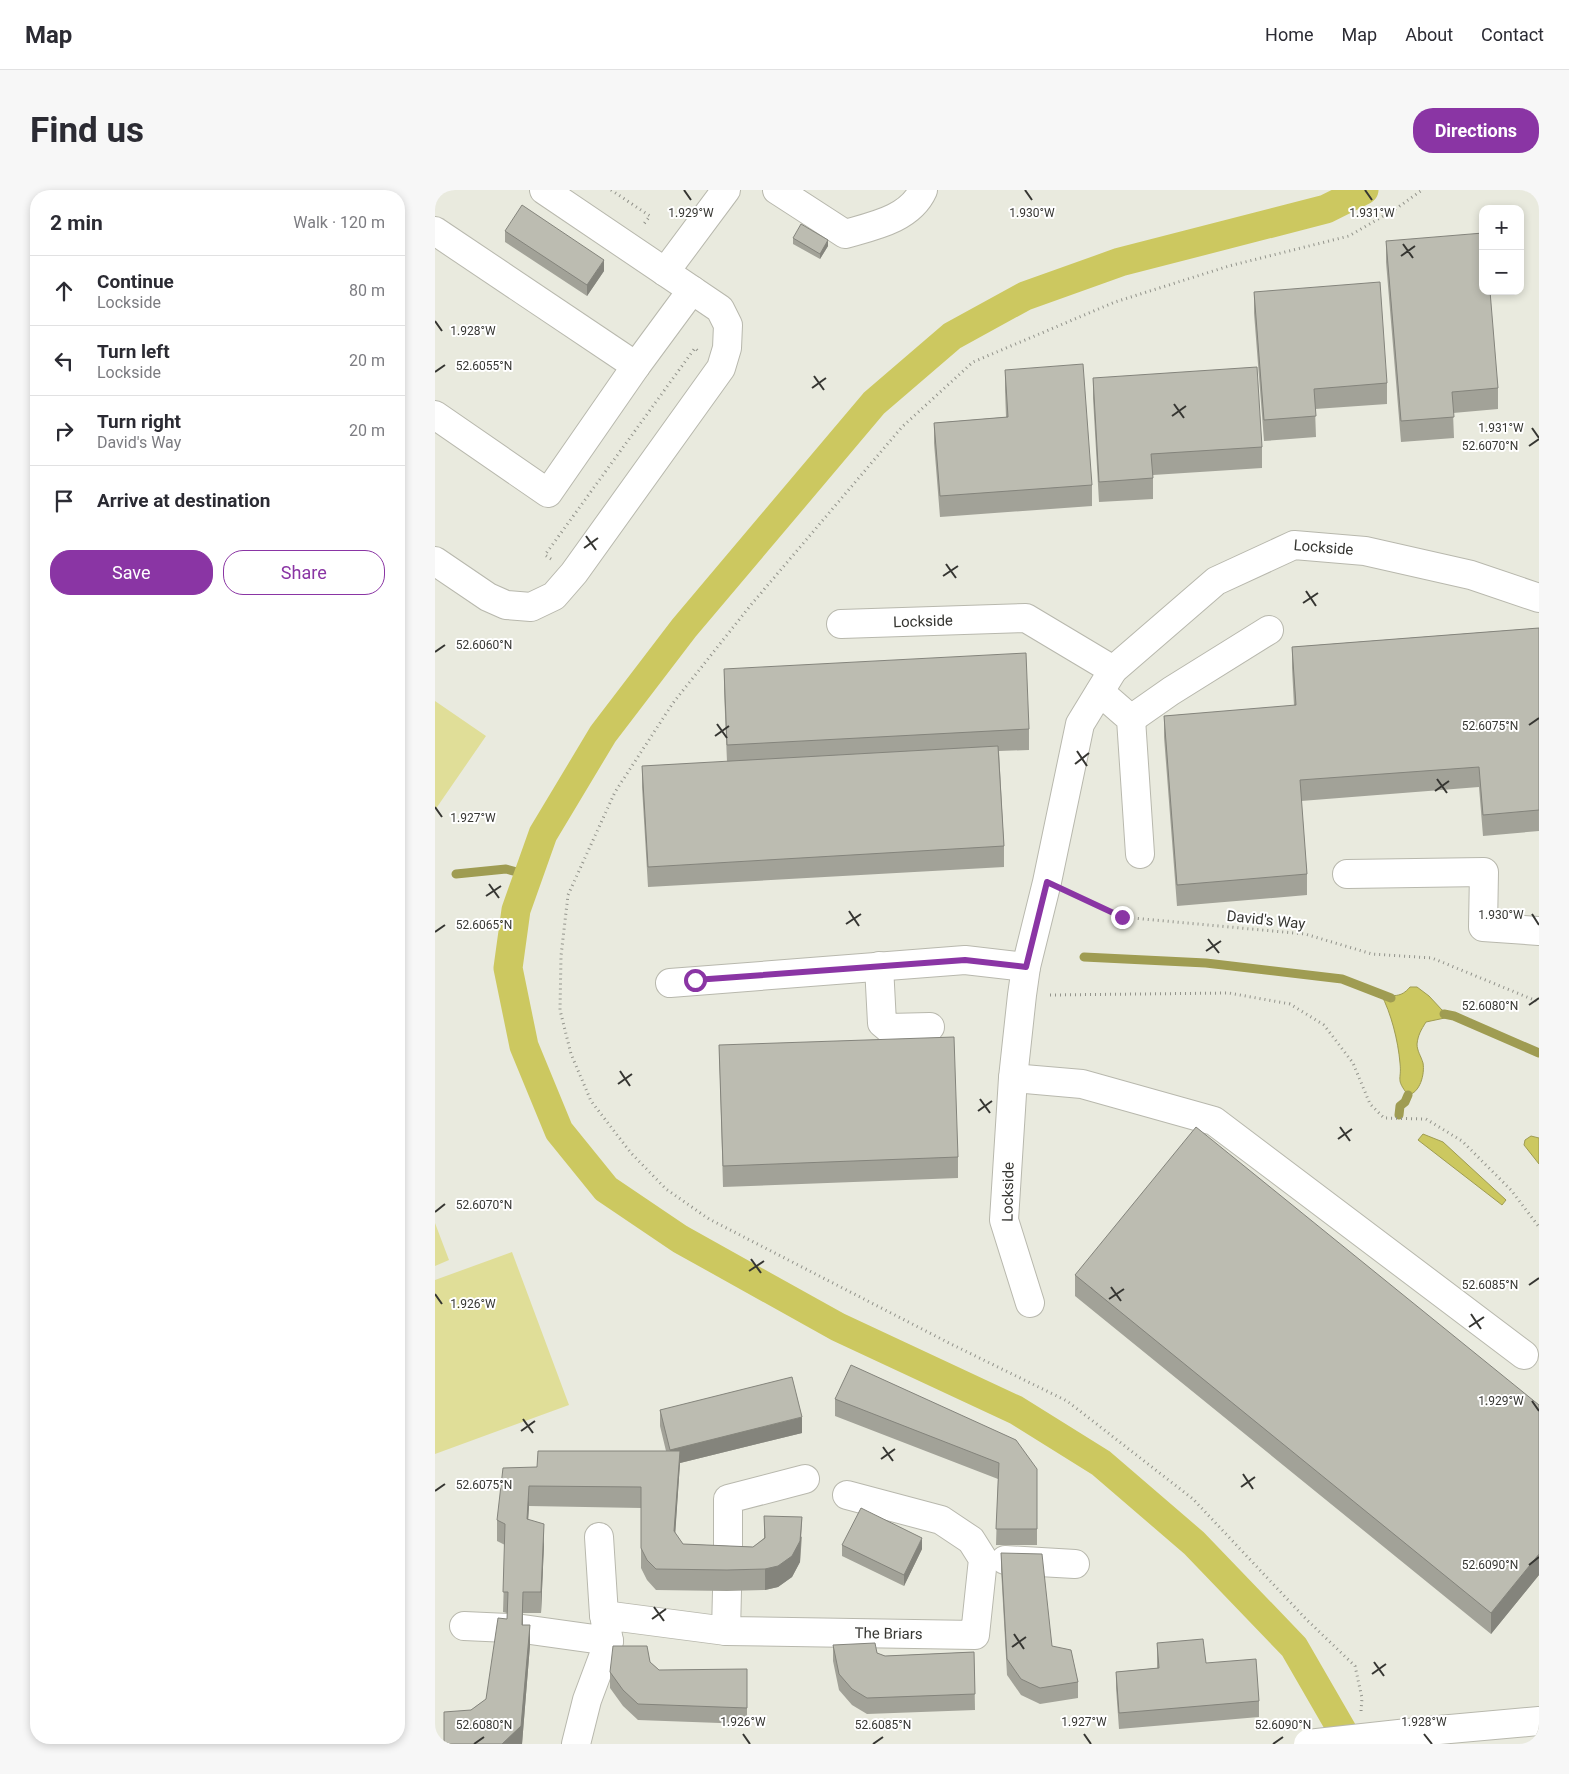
<!DOCTYPE html>
<html lang="en">
<head>
<meta charset="utf-8">
<style>
  :root { --surface:#fff; --page:#f7f7f7; --text:#2b2b33; --muted:#7c7c81; --line:#e1e1e2; --accent:#8a35a4 }
  body { margin:0; font-family:Roboto,sans-serif; background:var(--page); color:var(--text) }
  .controls { position:absolute; right:15px; top:15px; display:grid; overflow:hidden; border-radius:10px; box-shadow:0 2px 8px #0003 }
  .controls button { width:45px; height:45px; display:grid; place-items:center; padding:0; border:0; border-bottom:1px solid var(--line); background:var(--surface); color:var(--text); font:25px sans-serif }
  .stop { position:absolute; width:15px; height:15px; margin:-11px; border:4px solid #8a35a4; border-radius:50%; background:#fff }
  .stop.end { background:#8a35a4; border-color:#fff; box-shadow:0 1px 5px #0008 }
  .list { margin:0; padding:0; list-style:none }
  h2 { display:flex; justify-content:space-between; align-items:center; height:65px; margin:0; padding:0 20px; font-size:21px }
  h2 small { font-size:16px; font-weight:400; color:var(--muted) }
  .list li { display:grid; grid-template-columns:32px 1fr auto; gap:15px; align-items:center; box-sizing:border-box; height:70px; padding:0 20px; border-top:1px solid var(--line) }
  .list b { display:block; font-size:19px; white-space:nowrap }
  .list p { margin:0; font-size:16px; white-space:nowrap; color:var(--muted) }
  .list em { font-size:16px; font-style:normal; color:var(--muted) }
  .actions { display:flex; gap:10px; padding:15px 20px }
  .actions a { flex:1; padding:11px 0; border:1px solid var(--accent); border-radius:20px; text-align:center; font-size:18px; color:var(--accent) }
  .actions .main { background:var(--accent); color:#fff }
  .icon { flex:none; width:28px; height:28px; fill:none; stroke:currentColor; stroke-width:2; stroke-linecap:round; stroke-linejoin:round }
  .map { position:relative; flex:none; width:1104px; height:1554px; overflow:hidden; border-radius:20px }
  header { display:flex; align-items:center; gap:30px; box-sizing:border-box; height:70px; padding:0 25px; background:var(--surface); border-bottom:1px solid var(--line) }
  header strong { font-size:24px }
  nav { display:flex; gap:28px; margin-inline-start:auto; font-size:18px }
  .intro { display:flex; align-items:center; justify-content:space-between; box-sizing:border-box; height:120px; padding:0 30px }
  h1 { margin:0; font-size:35px }
  .button { padding:12px 22px; border-radius:20px; background:var(--accent); color:#fff; font-size:18px; font-weight:700 }
  main { display:flex; gap:30px; padding:0 30px }
  aside { flex:1; background:var(--surface); border-radius:20px; box-shadow:0 2px 8px #0003 }
  .map>svg:first-child { display:block }
  .green { fill:#e0de98 }
  .water { fill:#ccc860; stroke:#9f9c52 }
  .lines { fill:none; stroke-linecap:round; stroke-linejoin:round }
  .stream { stroke:#9f9c52; stroke-width:9 }
  .canal { stroke:#ccc860; stroke-width:29 }
  .minor-casing { stroke:#b8b8ad; stroke-width:30 }
  .path { stroke:#92938b; stroke-width:3; stroke-dasharray:1 4; stroke-linecap:butt }
  .minor { stroke:#fff; stroke-width:28 }
  .minor-bridge-casing { stroke:#b8b8ad; stroke-width:30; stroke-linecap:butt }
  .minor-bridge { stroke:#fff; stroke-width:28 }
  .wall { fill:#a2a298 }
  .shaded-wall { fill:#84847c }
  .building { fill:#bcbcb1; stroke:#84847c }
  .route { stroke:#8a35a4; stroke-width:6 }
  .ticks { fill:none; stroke:#363632; stroke-width:2 }
  .labels { text-anchor:middle; dominant-baseline:central; stroke-width:4; stroke-linejoin:round; paint-order:stroke }
  .street-label { font-size:15px; fill:#363632; stroke:#fff }
  .ticks-label { font-size:12px; text-anchor:middle; fill:#363632; stroke:#fff; stroke-width:4; stroke-linejoin:round; paint-order:stroke }
</style>
</head>
<body>
<header>
<strong>Map</strong>
<nav><a>Home</a><a>Map</a><a>About</a><a>Contact</a></nav>
</header>
<div class="intro"><h1>Find us</h1><a class="button">Directions</a></div>
<main>
<aside>
<h2>2 min<small>Walk · 120 m</small></h2>
<ul class="list">
<li><svg class="icon" aria-label="ahead" viewBox="0 0 24 24"><path d="M12 20V5M6 11l6-6 6 6"/></svg><div><b>Continue</b><p>Lockside</p></div><em>80 m</em></li>
<li><svg class="icon" aria-label="left" viewBox="0 0 24 24"><path d="M17 20v-9H6M10 6l-5 5 5 5"/></svg><div><b>Turn left</b><p>Lockside</p></div><em>20 m</em></li>
<li><svg class="icon" aria-label="right" viewBox="0 0 24 24"><path d="M7 20v-9h11M14 6l5 5-5 5"/></svg><div><b>Turn right</b><p>David's Way</p></div><em>20 m</em></li>
<li><svg class="icon" aria-label="arrive" viewBox="0 0 24 24"><path d="M6 21V4h12l-3 4 3 4H6"/></svg><div><b>Arrive at destination</b></div></li>
</ul>
<div class="actions"><a class="main">Save</a><a>Share</a></div>
</aside>
<div class="map">
<svg width="1104" height="1554" viewBox="0 0 1104 1554">
  <rect width="100%" height="100%" fill="#e9eade"/>
  <path class="green" d="M0 511 51 546 0 620Z
    M0 1033 14 1070 0 1076Z
    M77 1062 134 1215 0 1264V1090Z"/>
  <path class="water" d="M975 797H982L994 806 1007 820 1019 826 991 832C986 840 983 845 982 854 982 861 986 866 988 873 990 884 985 903 973 905 960 888 967 891 965 873 963 850 956 823 946 804 958 806 966 808 975 797Z
    M988 944 1008 952 1071 1010 1067 1015 983 950Z
    M1096 946 1104 948V974L1089 955 1090 950Z"/>
  <g class="lines">
    <path class="stream" d="M21 684 71 679 93 685
      M649 767 771 773 907 789 956 808
      M1009 824 1019 826 1104 863
      M964 925 965 916 970 912 973 905"/>
    <path class="canal" d="M915 1554 859 1457 759 1353 666 1273 581 1220 403 1137 245 1049 171 999 124 941 89 856 73 778 81 720 108 644 168 544 249 438 439 213 517 146 590 106 685 72 891 19 929 0"/>
    <defs>
      <g id="minor">
        <path d="M342 0 410 44C438 36 475 29 488 0"/>
        <path d="M0 41 201 176"/>
        <path d="M230 82 291 0"/>
        <path d="M0 225 113 303 201 176 257 100"/>
        <path d="M0 371 53 407 71 415 96 417 119 406 139 383 286 178 292 158 293 135 285 119 109 0"/>
        <path id="s1" d="M406 434 591 428 678 480"/>
        <path d="M665 502 696 529 705 664"/>
        <path d="M696 529 736 501 834 440"/>
        <path d="M912 684 1049 682 1048 737 1104 741"/>
        <path d="M444 776 447 833 453 838 495 837"/>
        <path d="M235 793 530 770 591 777"/>
        <path d="M578 888 647 894 779 931 1089 1165"/>
        <path id="s2" d="M595 1113 569 1030 578 888 587 805 591 777 612 692 645 534 678 480 781 391 859 355 930 361 1036 385 1104 408"/>
        <path d="M164 1347 169 1425"/>
        <path d="M570 1370 640 1374"/>
        <path d="M293 1377V1309L370 1289"/>
        <path d="M29 1436 73 1438"/>
        <path id="s3" d="M88 1439 174 1451 169 1425 291 1441 540 1445 548 1369 536 1350 506 1330 412 1305"/>
        <path d="M291 1441 292 1401"/>
        <path d="M982 1542 1104 1531"/>
        <path d="M141 1554 152 1510 174 1451"/>
      </g>
    </defs>
    <use href="#minor" class="minor-casing"/>
    <path class="path" d="M176 0 215 26 208 35
      M116 369 110 365 260 158 263 161
      M638 704 687 727 870 744 937 764 997 768 1104 812
      M615 805 794 803 855 814 889 835 918 873 935 914 949 928 991 929 1027 951 1076 1000 1104 1037
      M926 1521 927 1508 920 1476 871 1429 758 1309 632 1211 516 1154 274 1029 231 999 196 963 156 911 136 864 125 820 126 766 133 705 180 602 238 513 315 416 467 237 538 172 680 112 794 76 914 46 962 18 987 0"/>
    <use href="#minor" class="minor"/>
    <defs>
      <path id="minor-bridge" d="M873 1554 982 1542"/>
    </defs>
    <use href="#minor-bridge" class="minor-bridge-casing"/>
    <use href="#minor-bridge" class="minor-bridge"/>
  </g>
  <path class="wall" d="M70 41 169 81 152 106 70 52Z
    M358 48 393 56 385 69 358 54Z
    M951 51 1063 198V219L1018 223 1019 248 966 252 951 72Z
    M819 102 952 193V214L880 219 881 247 829 251 819 123Z
    M570 180 657 295V316L505 327 499 253V233L571 227 570 200Z
    M658 188 827 257V278L718 285V309L664 312 658 208Z
    M1104 438V641L1048 646 1044 597 866 611 872 684V705L742 716 729 547V526L859 516 857 478V457Z
    M289 479 594 539V560L564 561 569 656V677L213 697 207 597V576L292 572 289 500Z
    M284 855 523 967V988L288 997Z
    M640 1085 1104 1215V1385L1056 1444 640 1106Z
    M400 1209 602 1279V1355H561L563 1289 400 1226Z
    M225 1220 367 1243 245 1273 240 1343 248 1354 318 1357 329 1348V1326L367 1347 365 1372 357 1387 343 1397 330 1400 292 1401 221 1400 212 1390 206 1378V1318L94 1316 93 1329 109 1354 106 1423H88V1435L95 1455 87 1554H9L36 1520 51 1509 72 1429V1423L68 1422 70 1355 62 1351V1330L102 1277 231 1261 225 1236Z
    M407 1355 487 1359 469 1396 407 1366Z
    M566 1363 617 1456 643 1492V1508L605 1514 586 1505 572 1485 566 1379Z
    M722 1453 824 1511V1527L684 1539 681 1498V1482L722 1478Z
    M398 1455 442 1463 450 1466 539 1462 540 1520 432 1524 417 1515 404 1500 398 1471Z
    M215 1472 224 1480 312 1495V1534L203 1530 188 1516 175 1498V1482Z"/>
  <path class="shaded-wall" d="M393 50V56L385 69V64Z
    M169 70V81L152 106V95Z
    M367 1227V1243L245 1273 239 1362 235 1276V1260Z
    M94 1296V1316L92 1350V1329Z
    M367 1327 365 1372 357 1387 343 1397 330 1400V1379Z
    M109 1334V1354L106 1423V1402Z
    M487 1348V1359L469 1396V1385Z
    M1104 1364V1385L1056 1444V1423Z
    M88 1402V1423L87 1455V1435Z
    M95 1435V1455L87 1554H67Z"/>
  <path class="building" d="M87 15 169 70 152 95 70 41Z
    M366 34 393 50 385 64 358 48Z
    M1048 43V101H1055L1063 198 1017 202 1019 227 966 231 951 51Z
    M945 92 952 193 879 199 881 226 829 230 819 102Z
    M648 174 657 295 505 306 499 233 573 227 570 180Z
    M822 177 827 257 716 264 718 288 664 292 658 188Z
    M1104 438V620L1048 625 1044 577 865 590 872 684 742 695 729 526 861 515 857 457Z
    M591 463 594 539 292 555 289 479Z
    M563 556 569 656 213 677 207 576Z
    M519 847 523 967 288 976 284 855Z
    M761 937 1104 1215V1364L1056 1423 640 1085Z
    M416 1175 581 1250 602 1279V1339H561L564 1273 400 1209Z
    M357 1187 367 1227 235 1260 225 1220Z
    M103 1261H245L239 1341 248 1354 318 1357 330 1348 329 1326 367 1327 365 1351 357 1366 343 1376 330 1379 292 1380 221 1379 212 1370 206 1358V1297L94 1296 92 1329 109 1334 106 1402H88L87 1435H95L86 1536 67 1554H9V1522L36 1520 51 1509 63 1428 72 1429 73 1402H68L70 1334 62 1330 68 1278 102 1277Z
    M426 1318 487 1348 469 1385 407 1355Z
    M566 1363 607 1364 617 1456 636 1460 643 1492 605 1498 586 1489 572 1469Z
    M768 1449 771 1473 821 1469 824 1511 684 1523 681 1482 724 1478 722 1453Z
    M440 1453 442 1463 450 1466 539 1462 540 1504 432 1508 417 1499 404 1484 398 1455Z
    M178 1456H212L215 1472 224 1480 312 1479V1518L203 1514 188 1500 175 1482Z"/>
  <g class="lines">
    <path class="route" d="M260 790 530 770 591 777 612 692 687 727"/>
  </g>
  <path class="ticks" d="M249 0 256 10M590 0 597 10M930 0 937 10M968 54 978 68M966 66 980 56M0 131 7 141M0 182 10 175M379 186 389 200M377 198 391 188M739 214 749 228M737 226 751 216M1097 238 1104 248M1094 256 1104 249M151 346 161 360M149 358 163 348M511 374 521 388M508 386 523 376M871 401 881 416M868 413 883 403M0 462 10 455M282 534 292 548M1094 535 1104 528M280 546 294 536M642 561 652 576M640 574 654 563M1002 589 1012 603M1000 601 1014 591M0 617 7 627M54 694 64 708M51 706 66 696M414 721 424 736M1097 724 1104 735M411 734 426 724M0 742 10 735M773 749 784 763M771 761 786 751M1094 815 1104 808M185 881 195 896M183 894 197 884M545 909 555 923M543 921 557 911M905 937 915 951M903 949 917 939M0 1022 10 1014M316 1069 326 1083M314 1081 329 1071M1094 1095 1104 1088M676 1097 686 1111M0 1104 7 1114M674 1109 689 1099M1036 1124 1046 1139M1034 1137 1049 1127M1097 1211 1104 1221M88 1229 98 1243M86 1241 100 1231M448 1257 458 1271M446 1269 460 1259M808 1284 818 1299M806 1297 820 1287M0 1301 10 1294M1094 1375 1104 1367M219 1417 229 1431M217 1429 231 1419M579 1444 589 1459M577 1457 591 1447M939 1472 949 1486M937 1484 951 1474M308 1544 315 1554M649 1544 656 1554M989 1544 997 1554M39 1554 49 1547M438 1554 448 1547M838 1554 848 1547"/>
  <g class="labels">
    <g class="street-label">
      <text stroke="none"><textPath href="#s2" startOffset="905">Lockside</textPath></text>
      <text stroke="none"><textPath href="#s1" startOffset="82">Lockside</textPath></text>
      <text transform="translate(831 730) rotate(6)">David's Way</text>
      <text transform="translate(573 1002) rotate(-89)">Lockside</text>
      <text stroke="none"><textPath href="#s3" startOffset="399">The Briars</textPath></text>
    </g>
  </g>
  <g class="ticks-label">
    <text x="256" y="27">1.929°W</text>
    <text x="597" y="27">1.930°W</text>
    <text x="937" y="27">1.931°W</text>
    <text x="38" y="145">1.928°W</text>
    <text x="49" y="180">52.6055°N</text>
    <text x="1066" y="242">1.931°W</text>
    <text x="1055" y="260">52.6070°N</text>
    <text x="49" y="459">52.6060°N</text>
    <text x="1055" y="540">52.6075°N</text>
    <text x="38" y="632">1.927°W</text>
    <text x="1066" y="729">1.930°W</text>
    <text x="49" y="739">52.6065°N</text>
    <text x="1055" y="820">52.6080°N</text>
    <text x="49" y="1019">52.6070°N</text>
    <text x="1055" y="1099">52.6085°N</text>
    <text x="38" y="1118">1.926°W</text>
    <text x="1066" y="1215">1.929°W</text>
    <text x="49" y="1299">52.6075°N</text>
    <text x="1055" y="1379">52.6090°N</text>
    <text x="308" y="1536">1.926°W</text>
    <text x="649" y="1536">1.927°W</text>
    <text x="989" y="1536">1.928°W</text>
    <text x="49" y="1539">52.6080°N</text>
    <text x="448" y="1539">52.6085°N</text>
    <text x="848" y="1539">52.6090°N</text>
  </g>
</svg>
<div class="controls">
<button>+</button>
<button>−</button>
</div>
<div class="stop" style="left:260px;top:790px"></div>
<div class="stop end" style="left:687px;top:727px"></div>
</div>
</main>
</body>
</html>
